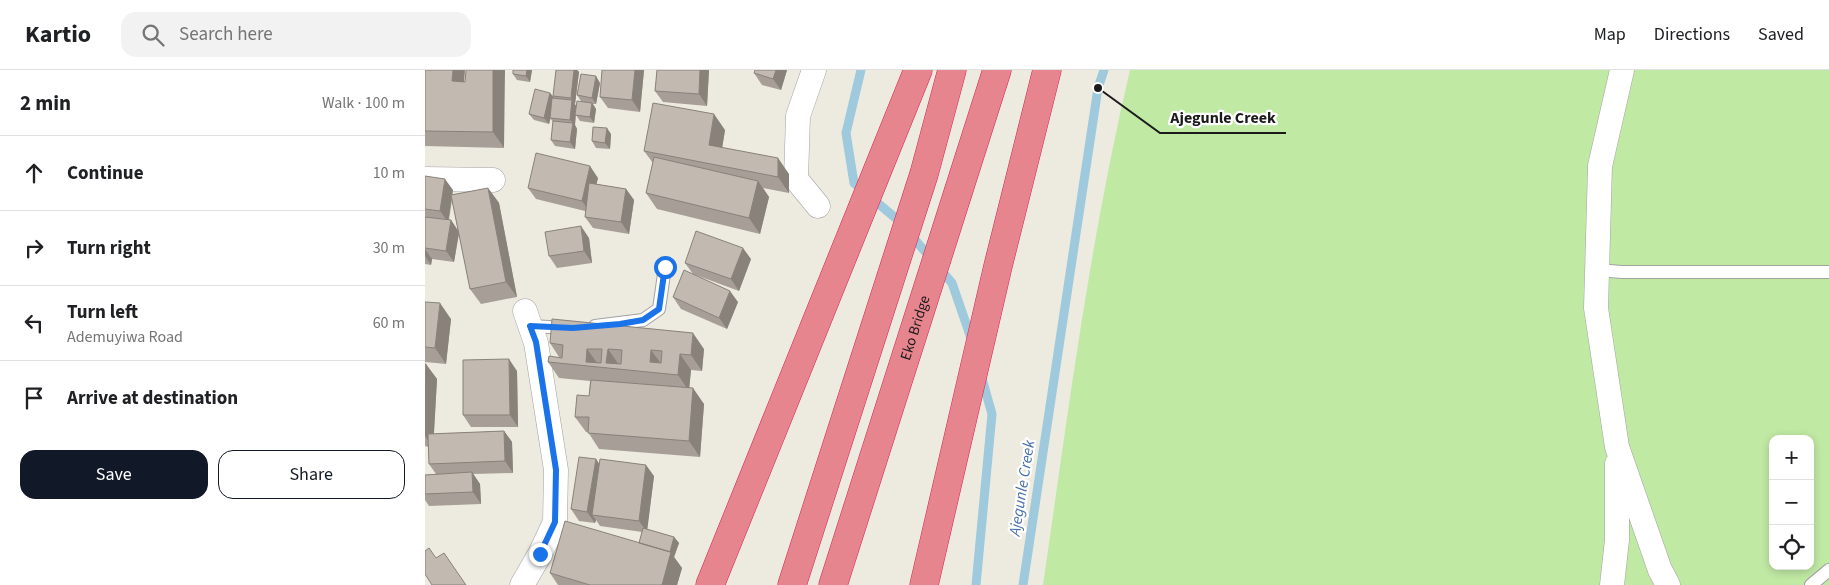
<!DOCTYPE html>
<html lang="en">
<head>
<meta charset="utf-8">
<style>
  :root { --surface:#fff; --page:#f2f2f2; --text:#202124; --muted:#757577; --line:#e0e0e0; --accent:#111827 }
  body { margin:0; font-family:"Source Sans 3",sans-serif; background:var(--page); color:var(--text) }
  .controls { position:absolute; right:15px; bottom:15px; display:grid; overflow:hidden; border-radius:10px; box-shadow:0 2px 8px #0003 }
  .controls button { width:45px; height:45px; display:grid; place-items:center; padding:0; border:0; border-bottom:1px solid var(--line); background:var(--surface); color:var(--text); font:25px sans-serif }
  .stop { position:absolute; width:15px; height:15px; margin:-11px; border:4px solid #1a73e8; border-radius:50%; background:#fff }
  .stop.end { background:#1a73e8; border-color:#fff; box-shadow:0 1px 5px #0008 }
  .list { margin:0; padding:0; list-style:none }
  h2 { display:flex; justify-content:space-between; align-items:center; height:65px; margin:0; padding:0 20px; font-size:21px }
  h2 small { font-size:16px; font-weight:400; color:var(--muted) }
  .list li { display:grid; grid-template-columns:32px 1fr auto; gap:15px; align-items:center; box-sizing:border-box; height:75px; padding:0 20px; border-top:1px solid var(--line) }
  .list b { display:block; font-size:19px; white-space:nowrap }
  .list p { margin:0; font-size:16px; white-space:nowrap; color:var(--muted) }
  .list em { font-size:16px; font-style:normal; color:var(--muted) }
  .actions { display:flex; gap:10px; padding:15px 20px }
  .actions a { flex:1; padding:11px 0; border:1px solid var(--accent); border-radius:15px; text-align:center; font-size:18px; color:var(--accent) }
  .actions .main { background:var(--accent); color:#fff }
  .icon { flex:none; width:28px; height:28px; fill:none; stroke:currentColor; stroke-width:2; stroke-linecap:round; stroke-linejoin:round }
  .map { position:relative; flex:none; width:1404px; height:515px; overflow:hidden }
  header { display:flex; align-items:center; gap:30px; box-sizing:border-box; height:70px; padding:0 25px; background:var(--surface); border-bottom:1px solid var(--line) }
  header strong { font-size:24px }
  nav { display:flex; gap:28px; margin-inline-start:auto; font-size:18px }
  .search { width:350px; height:45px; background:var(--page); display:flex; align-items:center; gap:12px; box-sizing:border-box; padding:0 18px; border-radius:15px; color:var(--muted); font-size:19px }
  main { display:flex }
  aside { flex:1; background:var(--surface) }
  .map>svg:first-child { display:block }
  .grass { fill:#c0e9a4; fill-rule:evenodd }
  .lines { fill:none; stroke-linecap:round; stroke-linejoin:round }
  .stream { stroke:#9fc9dc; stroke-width:9 }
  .service-casing { stroke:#a2a2a2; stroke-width:14 }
  .minor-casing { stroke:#a2a2a2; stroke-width:25 }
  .motorway-casing { stroke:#d8204f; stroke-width:29 }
  .service { stroke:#fff; stroke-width:12 }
  .minor { stroke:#fff; stroke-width:24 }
  .motorway { stroke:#e7858f; stroke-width:28 }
  .wall { fill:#a79f97; fill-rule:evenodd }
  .shaded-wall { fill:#88827b }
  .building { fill:#c2b9b0; stroke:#88827b; fill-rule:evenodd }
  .route { stroke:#1a73e8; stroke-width:6 }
  .labels { text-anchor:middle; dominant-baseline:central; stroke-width:4.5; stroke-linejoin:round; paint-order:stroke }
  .street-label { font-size:15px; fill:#1b1b1b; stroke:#fff }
  .water-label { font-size:16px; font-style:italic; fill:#4770ab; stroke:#fff }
  .leader { fill:none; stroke:#1b1b1b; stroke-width:2 }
  .callout-dot { fill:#1b1b1b; stroke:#fff; stroke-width:2 }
  .callout-label { font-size:16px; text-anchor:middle; font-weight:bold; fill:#1b1b1b; stroke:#fff; stroke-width:4.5; stroke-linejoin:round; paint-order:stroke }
</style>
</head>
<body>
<header>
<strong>Kartio</strong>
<div class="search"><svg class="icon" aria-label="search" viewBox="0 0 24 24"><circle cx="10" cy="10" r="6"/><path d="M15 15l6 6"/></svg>Search here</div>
<nav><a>Map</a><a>Directions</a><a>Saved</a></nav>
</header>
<main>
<aside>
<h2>2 min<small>Walk · 100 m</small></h2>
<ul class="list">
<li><svg class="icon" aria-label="ahead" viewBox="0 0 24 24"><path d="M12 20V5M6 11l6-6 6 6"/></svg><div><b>Continue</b></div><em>10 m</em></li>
<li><svg class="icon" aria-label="right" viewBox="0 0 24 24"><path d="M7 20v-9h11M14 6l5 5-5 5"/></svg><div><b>Turn right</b></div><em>30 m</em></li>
<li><svg class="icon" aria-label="left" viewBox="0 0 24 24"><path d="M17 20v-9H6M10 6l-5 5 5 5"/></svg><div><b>Turn left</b><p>Ademuyiwa Road</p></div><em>60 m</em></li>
<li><svg class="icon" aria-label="arrive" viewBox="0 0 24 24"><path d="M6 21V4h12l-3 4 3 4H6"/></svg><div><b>Arrive at destination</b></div></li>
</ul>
<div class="actions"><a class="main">Save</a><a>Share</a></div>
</aside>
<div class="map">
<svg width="1404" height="515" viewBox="0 0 1404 515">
  <rect width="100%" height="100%" fill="#edeae0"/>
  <path class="grass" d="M705 0H1404V515H618C643 343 665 169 705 0ZM1348 369H1385V496H1348Z"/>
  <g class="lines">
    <path class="stream" d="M436 0 421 63 429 113 474 151 527 213 547 271
      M551 515 567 344 556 305
      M598 515 673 18 679 0"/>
    <defs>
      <path id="service" d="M1172 200 1197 202H1404
        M105 256 143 258
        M170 256 218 250 234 239 240 197
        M1386 515 1404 500"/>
      <path id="minor" d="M389 0 373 46 371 109 393 136
        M1197 0 1175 96 1171 238 1192 377 1235 500 1243 515
        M0 109 68 110
        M97 515 115 484 130 452 131 400 111 273 100 241
        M1187 515 1192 470V394"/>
      <g id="motorway">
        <path d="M285 515 493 0"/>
        <path d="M367 515 499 104 527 0"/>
        <path id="s1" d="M408 515 572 0"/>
        <path d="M499 515 573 196 622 0"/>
      </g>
    </defs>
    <use href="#service" class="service-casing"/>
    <use href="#minor" class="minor-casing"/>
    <use href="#motorway" class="motorway-casing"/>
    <use href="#service" class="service"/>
    <use href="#minor" class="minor"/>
    <use href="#motorway" class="motorway"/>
  </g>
  <path class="wall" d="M0 0 39 12 79 78 0 76Z
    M88 0H107L105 12 92 10 88 4Z
    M131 0H152L154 2 150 34 151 36 156 31 152 25 175 13 171 34H168L171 39 169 53 155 51 151 45 150 55 152 59 150 79 130 76 126 70 128 52 125 48 126 46 124 54 109 50 104 44 125 23 130 29 128 26Z
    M219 0 215 42 183 38 175 27Z
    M232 0H284L282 36 238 32 230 21Z
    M362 0 356 20 337 15 329 3Z
    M300 60 297 78 364 104V123L338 118 344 127 335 164 232 139 221 123 228 93 219 81Z
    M186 64 185 79 171 78 167 71Z
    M0 106 28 120 27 125 63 118 74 133 92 227 56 234 45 219 34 164 29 192 7 189 6 195 0 194ZM27 130 33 161 26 150H24Z
    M173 108 171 114 201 119 209 130 204 164 168 158 160 147V141L111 129 103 118Z
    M164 168 167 193 132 198 124 186Z
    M326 189 314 221 268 204 260 193Z
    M248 227 313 232 302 259 256 239Z
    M0 232 26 249 21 294 0 292Z
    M125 273 279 279 277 301 266 300 264 318 279 334 275 387 174 379 163 362H161L150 347 164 326 165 311 134 308 123 292 134 287Z
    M0 294 12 309 9 364 79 361 87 372 88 403 48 404 55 414 56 434 4 436 0 430V405L11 404 4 394 3 377 0 376Z
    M92 301 93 357H46L38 345Z
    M171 389 174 394 229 406 222 459 249 467 254 473 249 487 257 498 252 515H133L125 503 214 473 217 462 175 456 171 450 170 453 154 451 146 439Z"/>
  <path class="shaded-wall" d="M28 0H40L38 27 27 11Z
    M68 0H80L79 78 68 62Z
    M102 0H107L105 12 101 6Z
    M149 0H152L154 2 150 34 146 28Z
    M210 0H219L215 42 207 30Z
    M275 0H284L282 36 274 24Z
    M351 0H362L356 20 348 9Z
    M171 6 175 13 171 34 167 28Z
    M125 23 130 29 124 54 119 48Z
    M147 30 151 36 150 55 152 59 150 79 145 72 148 53 145 50Z
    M167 33 171 39 169 53 165 47Z
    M289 44 300 60 295 91 284 75Z
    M182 58 186 64 185 79 180 73Z
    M353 88 364 104V123L353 107Z
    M165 96 173 108 165 142 157 131Z
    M20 109 28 120 23 152 15 141Z
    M333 111 344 127 335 164 324 148Z
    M63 118 74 133 92 227 81 212Z
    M201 119 209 130 204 164 196 152Z
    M26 150 34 162 29 192 21 181Z
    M156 156 164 168 167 193 159 181Z
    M318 178 326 189 314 221 306 209Z
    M0 179 7 189 6 195 0 186Z
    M305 221 313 232 302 259 294 248Z
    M15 233 26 249 21 294 10 278Z
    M268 263 279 279 277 301 266 285Z
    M162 279 173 294 161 292Z
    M183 279 194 295 181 293Z
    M226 280 237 295 225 292Z
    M255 284 266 300 264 321 253 305Z
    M84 289 92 301 93 357 85 345Z
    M1 294 12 309 8 377 0 366V313Z
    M268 318 279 334 275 387 264 371Z
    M79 361 87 372 88 403 80 391Z
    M171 389 179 401 167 445 171 450 170 453 162 442Z
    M221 395 229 406 222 462 214 451Z
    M47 402 55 414 56 434 48 422Z
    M249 467 254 473 249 487 257 498 252 515H237L244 485Z"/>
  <path class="building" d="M0 0H28L27 11 40 12 41 0H68V62L0 61Z
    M88 0H102L101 6 88 4Z
    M131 0H149L146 28 128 26Z
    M177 0H210L207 30 175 27Z
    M232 0H275L274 24 230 21Z
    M330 0H351L348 9 329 3Z
    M156 4 171 6 167 28 152 25Z
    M110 19 125 23 119 48 104 44Z
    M127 28 147 30 145 50 125 48Z
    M152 31 167 33 165 47 150 45Z
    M228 33 289 44 284 75 353 88V107L219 81Z
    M128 51 148 53 145 72 126 70Z
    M168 57 182 58 180 73 167 71Z
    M111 83 165 96 157 131 103 118Z
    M229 87 333 111 324 148 221 123Z
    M0 106 20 109 15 141 0 139Z
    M164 113 201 119 196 152 160 147Z
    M63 118 81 212 45 219 26 125Z
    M0 147 26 150 21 181 0 178Z
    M156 156 159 181 124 186 120 162Z
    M271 161 318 178 306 209 260 193Z
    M259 200 305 221 294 248 248 227Z
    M0 232 15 233 10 278 0 277Z
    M127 249 268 263 266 285 255 284 253 305 123 292 124 286 137 288 138 275 125 273ZM162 279H177L176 293 161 292ZM183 279 197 280 196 294 181 293ZM226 280 237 281 236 293 225 292Z
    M84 289 85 345H38V290Z
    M0 294H1L0 313Z
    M166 310 268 318 264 371 163 363 164 347H150L152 325 164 326Z
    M79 361 80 391 4 394 3 364Z
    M154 387 171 389 162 442 146 439Z
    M175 389 221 395 214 451 167 445Z
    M47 402 48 422 0 424V405Z
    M140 451 246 482 237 515H165L125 503Z
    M218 458 249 467 245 482 214 473Z
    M4 478 11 488 19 483 41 515H7L0 504V481Z"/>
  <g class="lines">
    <path class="route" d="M115 484 130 452 131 400 111 272 105 256 148 258 195 254 218 250 234 239 240 197"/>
  </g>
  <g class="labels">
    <g class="street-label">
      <text stroke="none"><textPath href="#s1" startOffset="270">Eko Bridge</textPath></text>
    </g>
    <g class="water-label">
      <text transform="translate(597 418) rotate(-81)">Ajegunle Creek</text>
    </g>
  </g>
  <path class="leader" d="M673 18L735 63H861"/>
  <circle class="callout-dot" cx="673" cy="18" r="5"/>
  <g class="callout-label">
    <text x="798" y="53">Ajegunle Creek</text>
  </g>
</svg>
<div class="controls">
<button>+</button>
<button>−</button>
<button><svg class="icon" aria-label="locate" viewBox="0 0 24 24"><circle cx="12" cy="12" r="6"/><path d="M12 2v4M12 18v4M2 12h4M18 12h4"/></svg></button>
</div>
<div class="stop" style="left:240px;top:197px"></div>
<div class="stop end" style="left:115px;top:484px"></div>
</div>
</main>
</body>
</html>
